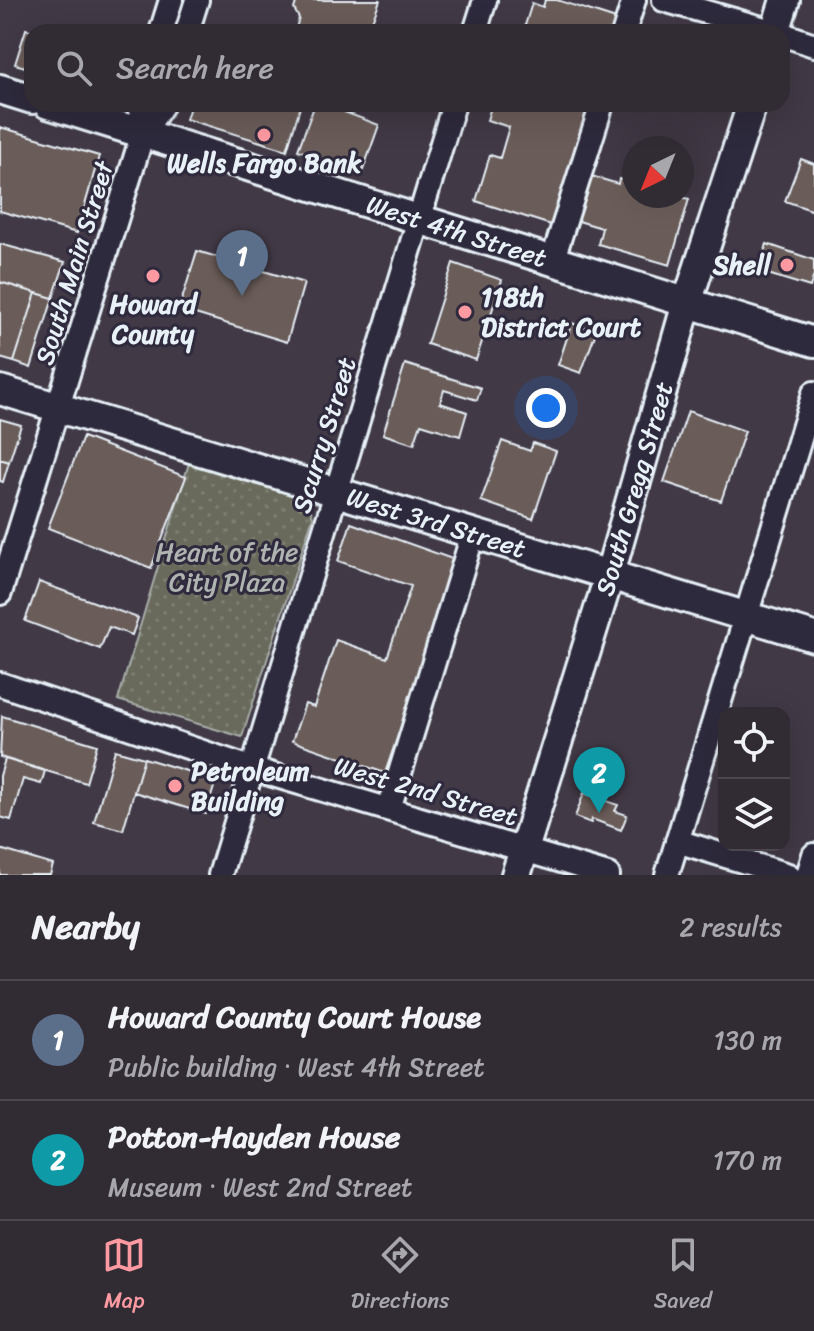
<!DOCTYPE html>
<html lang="en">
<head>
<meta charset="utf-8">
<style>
  :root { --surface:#312b34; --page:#39333c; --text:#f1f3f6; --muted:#a8a7ac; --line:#4c474f; --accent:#ff9aa2 }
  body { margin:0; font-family:Sriracha,sans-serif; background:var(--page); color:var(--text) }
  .controls { position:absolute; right:24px; bottom:24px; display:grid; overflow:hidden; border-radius:16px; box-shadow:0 8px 32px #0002 }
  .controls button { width:72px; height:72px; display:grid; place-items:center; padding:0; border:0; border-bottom:2px solid var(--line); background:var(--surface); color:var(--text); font:40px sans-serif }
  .compass { position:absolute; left:622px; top:136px; width:72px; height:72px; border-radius:50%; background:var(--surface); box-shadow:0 8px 32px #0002; rotate:223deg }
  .you { position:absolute; left:546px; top:408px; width:28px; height:28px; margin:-20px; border:6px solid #fff; border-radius:50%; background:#1a73e8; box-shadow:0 0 0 12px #1a73e833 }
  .badge { display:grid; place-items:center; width:52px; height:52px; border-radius:50%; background:var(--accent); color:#fff; font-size:26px; font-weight:700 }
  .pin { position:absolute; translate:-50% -66px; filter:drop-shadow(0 2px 4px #0008) }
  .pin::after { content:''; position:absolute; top:42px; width:28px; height:24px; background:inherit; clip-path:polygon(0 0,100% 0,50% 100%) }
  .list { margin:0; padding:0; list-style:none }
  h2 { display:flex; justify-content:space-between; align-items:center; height:104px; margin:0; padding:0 32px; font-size:34px }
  h2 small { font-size:26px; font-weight:400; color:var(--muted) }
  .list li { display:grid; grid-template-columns:52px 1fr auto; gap:24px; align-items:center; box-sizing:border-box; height:120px; padding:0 32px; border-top:2px solid var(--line) }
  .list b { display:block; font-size:30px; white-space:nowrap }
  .list p { margin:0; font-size:26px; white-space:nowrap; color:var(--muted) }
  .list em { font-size:26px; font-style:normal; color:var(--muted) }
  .icon { flex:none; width:44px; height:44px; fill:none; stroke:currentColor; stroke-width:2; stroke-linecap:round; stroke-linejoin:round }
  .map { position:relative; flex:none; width:814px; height:875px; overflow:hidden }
  .search { position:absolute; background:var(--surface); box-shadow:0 8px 32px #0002; left:24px; right:24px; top:24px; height:88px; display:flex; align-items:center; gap:20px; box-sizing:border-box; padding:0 28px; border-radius:24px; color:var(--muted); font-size:30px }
  .sheet { height:344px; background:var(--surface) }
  nav { display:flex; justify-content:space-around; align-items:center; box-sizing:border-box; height:112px; border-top:2px solid var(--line); background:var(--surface); font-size:22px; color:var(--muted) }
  nav a { display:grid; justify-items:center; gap:4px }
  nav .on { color:var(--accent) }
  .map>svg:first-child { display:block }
  .grass { fill:url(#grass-dots); stroke:#a8aeaa; stroke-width:2 }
  .building { fill:#6a5b58; stroke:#e8f1f8; stroke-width:2 }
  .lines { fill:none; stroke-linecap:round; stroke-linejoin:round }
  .minor-casing { stroke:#e8f1f8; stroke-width:28 }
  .major-casing { stroke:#e8f1f8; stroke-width:34 }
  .minor { stroke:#2f2a3d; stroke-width:22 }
  .major { stroke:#2f2a3d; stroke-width:28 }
  .poi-dot { fill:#ff9aa2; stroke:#2f2a3d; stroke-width:3 }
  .labels { text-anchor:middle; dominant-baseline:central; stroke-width:6; stroke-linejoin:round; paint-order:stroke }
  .poi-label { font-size:26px; font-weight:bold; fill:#e8f1f8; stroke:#2f2a3d }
  .street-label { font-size:26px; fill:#e8f1f8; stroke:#2f2a3d }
  .park-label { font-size:26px; fill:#afb4b1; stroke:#2f2a3d }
</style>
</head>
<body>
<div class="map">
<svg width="814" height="875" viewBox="0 0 814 875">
  <defs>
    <pattern id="grass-dots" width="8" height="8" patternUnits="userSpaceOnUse" patternTransform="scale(2)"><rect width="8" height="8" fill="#696a5b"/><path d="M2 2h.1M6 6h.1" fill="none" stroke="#7e8073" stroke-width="1.8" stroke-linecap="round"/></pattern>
  </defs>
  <rect width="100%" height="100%" fill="#413945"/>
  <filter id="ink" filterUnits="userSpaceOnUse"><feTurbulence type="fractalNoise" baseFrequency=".0125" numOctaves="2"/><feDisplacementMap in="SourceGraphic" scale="16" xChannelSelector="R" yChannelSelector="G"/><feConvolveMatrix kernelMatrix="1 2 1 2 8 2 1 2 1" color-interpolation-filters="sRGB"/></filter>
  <g filter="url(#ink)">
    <path class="grass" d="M189 463 307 500 313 517 242 737 118 700Z"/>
    <path class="building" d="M297 0H380L368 32H297L296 28 299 18 294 9Z
      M545 0H557L619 20 615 32H523L532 3 543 7Z
      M26 29 35 32H32V69L15 64Z
      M191 104H301L287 150 186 119Z
      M315 104H347L344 112 379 125 362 173 298 150Z
      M492 104H593L554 226 476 201 490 155 500 158 509 127 487 120Z
      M0 127 99 156 77 233 0 211Z
      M801 159 814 164V211L785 201Z
      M588 175 618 184 619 179 634 183V196H678L689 199 670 265 598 244 602 228 575 220Z
      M0 244 65 262 53 298 0 282Z
      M767 244 814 260V275L810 287 758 271Z
      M197 251 304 283 287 342 179 309Z
      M453 263 502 280 476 360 427 344Z
      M0 282 36 293 14 362 0 358Z
      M36 293 53 298 31 368 14 362Z
      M572 323 596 332 581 373 558 365Z
      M405 364 481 388 477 400 444 390 440 403 467 412 460 436 421 424 414 444 383 434Z
      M688 411 745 431 721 501 664 482Z
      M0 419 21 425 9 462 0 459Z
      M83 437 186 477 151 568 48 528Z
      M502 441 530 451 533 443 556 451 533 519 481 501Z
      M0 459 9 462 3 482 0 481Z
      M351 523 458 561 385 773 292 741 305 704 314 707 336 640 387 658 411 586 338 561Z
      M39 582 138 618 132 635 109 627 100 649 25 621Z
      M2 716 97 745 86 783 0 757Z
      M115 750 144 758 123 830 94 822Z
      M144 758 216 780 206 814 134 792Z
      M5 759 45 771 41 784 23 779 11 820 0 817V776Z
      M584 793 618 805 615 811 627 815 621 830 592 819 591 823 575 817Z
      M0 849 53 865 50 875H0Z"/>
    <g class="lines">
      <defs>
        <path id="minor" d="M664 0 775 32
          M161 32 171 0
          M187 32 197 0
          M475 32 485 0
          M624 32 634 0
          M782 34 814 45
          M140 104 143 133
          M552 262 602 104
          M0 593 143 133 163 104
          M0 684 253 769 608 875
          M389 809 473 534
          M677 841 788 875
          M220 875 454 104
          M667 875 814 393
          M808 875 814 855"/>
        <g id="major">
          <path d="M775 32 785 0"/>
          <path d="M0 89 32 99"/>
          <path id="s1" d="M48 104 814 342"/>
          <path id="s2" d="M0 390 814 637"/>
          <path id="s3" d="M516 875 609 577 687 303 752 104"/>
        </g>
      </defs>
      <use href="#minor" class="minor-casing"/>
      <use href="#major" class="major-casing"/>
      <use href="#minor" class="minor"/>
      <use href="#major" class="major"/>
    </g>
  </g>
  <g class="poi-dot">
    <circle cx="264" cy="135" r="8"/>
    <circle cx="787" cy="265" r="8"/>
    <circle cx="153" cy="276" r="8"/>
    <circle cx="465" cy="312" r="8"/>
    <circle cx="175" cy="786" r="8"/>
  </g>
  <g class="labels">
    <g class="poi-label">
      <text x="264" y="163">Wells Fargo Bank</text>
      <text x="771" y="265" text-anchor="end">Shell</text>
      <text x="481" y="297" text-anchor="start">118th<tspan x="481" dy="30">District Court</tspan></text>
      <text x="153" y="304">Howard<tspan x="153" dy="30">County</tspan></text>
      <text x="191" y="771" text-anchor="start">Petroleum<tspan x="191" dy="30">Building</tspan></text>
    </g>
    <g class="street-label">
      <text stroke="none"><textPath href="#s1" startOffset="428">West 4th Street</textPath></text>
      <text transform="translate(74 263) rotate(-73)">South Main Street</text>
      <text transform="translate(324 435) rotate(-73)">Scurry Street</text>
      <text stroke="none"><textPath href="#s3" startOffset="404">South Gregg Street</textPath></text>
      <text stroke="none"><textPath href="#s2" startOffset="456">West 3rd Street</textPath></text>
      <text transform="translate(426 791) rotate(16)">West 2nd Street</text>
    </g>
    <g class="park-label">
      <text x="227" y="552">Heart of the<tspan x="227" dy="30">City Plaza</tspan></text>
    </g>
  </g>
</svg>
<div class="controls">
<button><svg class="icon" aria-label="locate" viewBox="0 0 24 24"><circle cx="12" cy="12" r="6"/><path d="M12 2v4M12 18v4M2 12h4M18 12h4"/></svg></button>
<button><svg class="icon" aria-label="layers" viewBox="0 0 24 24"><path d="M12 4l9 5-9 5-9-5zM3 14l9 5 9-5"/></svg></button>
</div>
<svg class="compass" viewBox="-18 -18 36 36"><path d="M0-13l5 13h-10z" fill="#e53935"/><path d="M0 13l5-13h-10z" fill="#a8a7ac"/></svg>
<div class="you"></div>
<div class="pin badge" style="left:242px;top:296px;background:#5c6f8a">1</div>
<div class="pin badge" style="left:599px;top:813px;background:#0f9aa8">2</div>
<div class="search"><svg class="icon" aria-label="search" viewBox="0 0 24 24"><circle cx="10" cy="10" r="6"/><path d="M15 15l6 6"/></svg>Search here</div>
</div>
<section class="sheet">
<h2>Nearby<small>2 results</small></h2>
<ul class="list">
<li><span class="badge" style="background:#5c6f8a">1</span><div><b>Howard County Court House</b><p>Public building · West 4th Street</p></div><em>130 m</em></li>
<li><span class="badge" style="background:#0f9aa8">2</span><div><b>Potton-Hayden House</b><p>Museum · West 2nd Street</p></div><em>170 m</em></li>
</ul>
</section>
<nav>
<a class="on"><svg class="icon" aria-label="map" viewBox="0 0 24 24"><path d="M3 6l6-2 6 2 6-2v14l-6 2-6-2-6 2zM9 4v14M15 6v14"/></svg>Map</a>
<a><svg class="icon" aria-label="directions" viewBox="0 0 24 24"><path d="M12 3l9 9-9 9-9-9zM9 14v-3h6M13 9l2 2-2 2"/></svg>Directions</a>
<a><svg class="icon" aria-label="saved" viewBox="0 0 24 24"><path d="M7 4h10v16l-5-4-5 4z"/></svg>Saved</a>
</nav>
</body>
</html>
